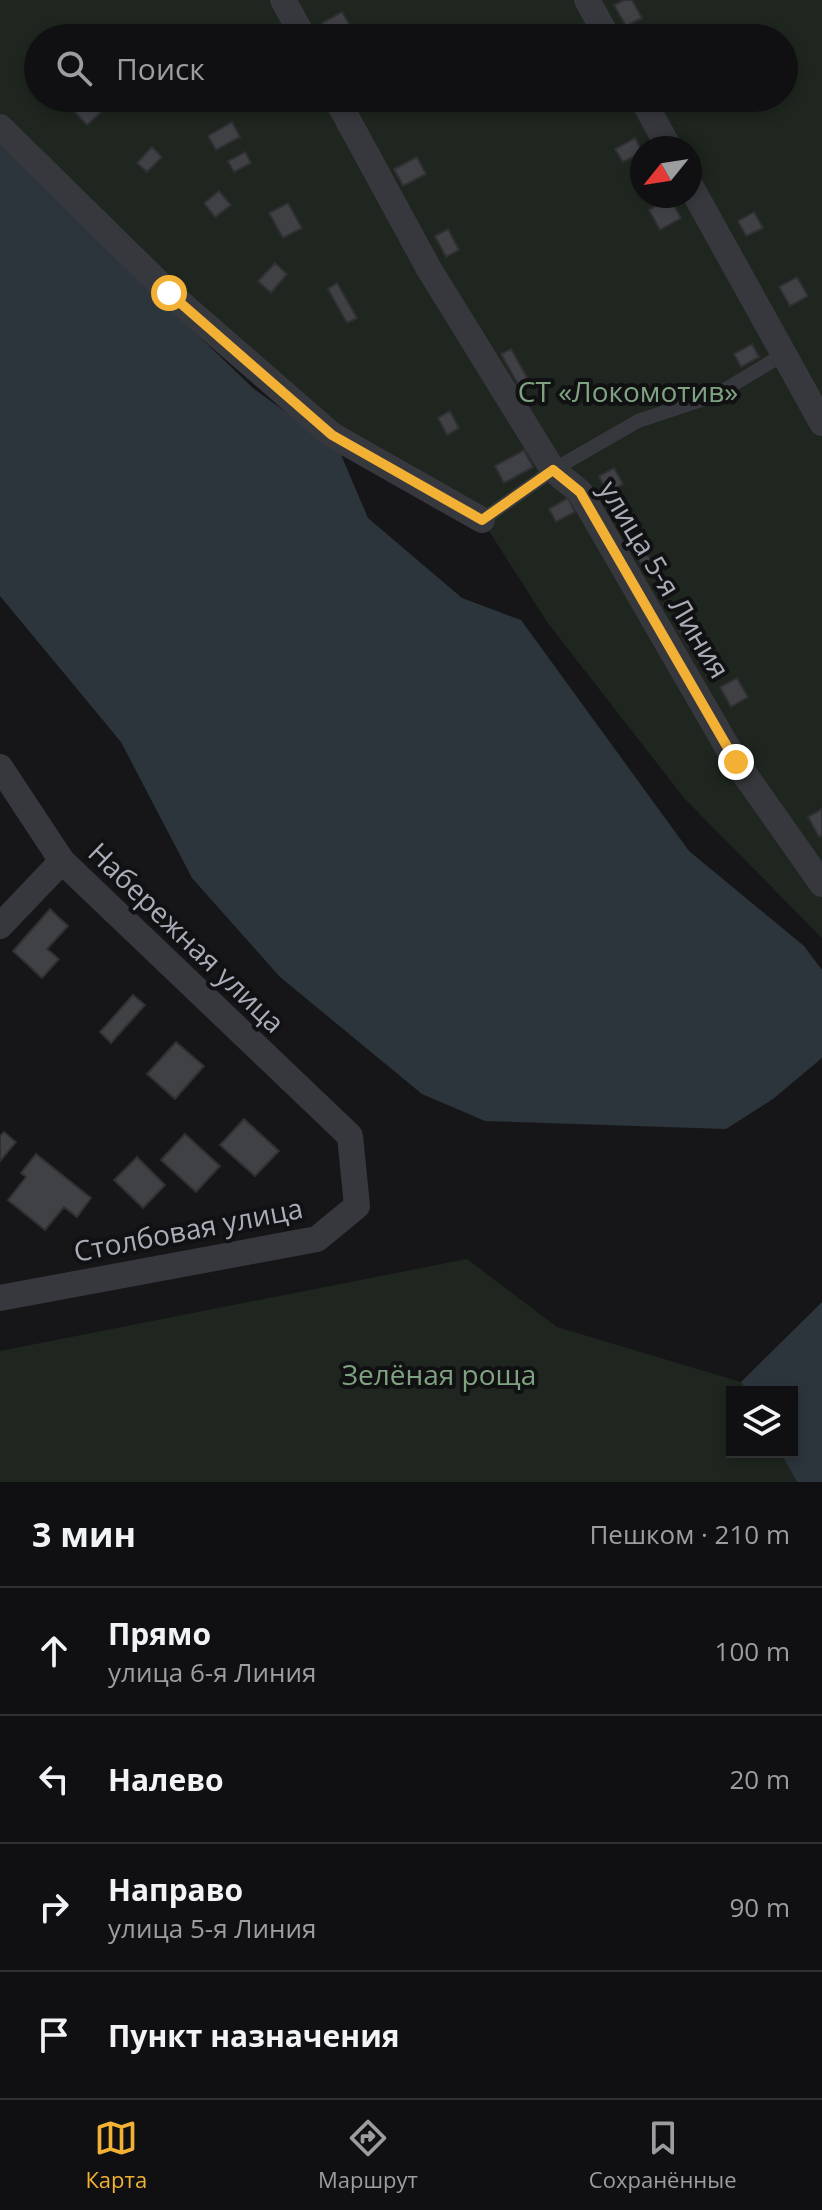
<!DOCTYPE html>
<html lang="ru">
<head>
<meta charset="utf-8">
<style>
  :root { --surface:#101012; --page:#19191b; --text:#f1f3f6; --muted:#9c9d9f; --line:#303032; --accent:#f2b134 }
  body { margin:0; font-family:"Open Sans",sans-serif; background:var(--page); color:var(--text) }
  .controls { position:absolute; right:24px; bottom:24px; display:grid; overflow:hidden; border-radius:0px; box-shadow:0 4px 12px #0003 }
  .controls button { width:72px; height:72px; display:grid; place-items:center; padding:0; border:0; border-bottom:2px solid var(--line); background:var(--surface); color:var(--text); font:40px sans-serif }
  .compass { position:absolute; left:630px; top:136px; width:72px; height:72px; border-radius:50%; background:var(--surface); box-shadow:0 4px 12px #0003; rotate:240deg }
  .stop { position:absolute; width:24px; height:24px; margin:-18px; border:6px solid #f2b134; border-radius:50%; background:#fff }
  .stop.end { background:#f2b134; border-color:#fff; box-shadow:0 2px 8px #0008 }
  .list { margin:0; padding:0; list-style:none }
  h2 { display:flex; justify-content:space-between; align-items:center; height:104px; margin:0; padding:0 32px; font-size:34px }
  h2 small { font-size:26px; font-weight:400; color:var(--muted) }
  .list li { display:grid; grid-template-columns:52px 1fr auto; gap:24px; align-items:center; box-sizing:border-box; height:128px; padding:0 32px; border-top:2px solid var(--line) }
  .list b { display:block; font-size:30px; white-space:nowrap }
  .list p { margin:0; font-size:26px; white-space:nowrap; color:var(--muted) }
  .list em { font-size:26px; font-style:normal; color:var(--muted) }
  .icon { flex:none; width:44px; height:44px; fill:none; stroke:currentColor; stroke-width:2; stroke-linecap:round; stroke-linejoin:round }
  .map { position:relative; flex:none; width:822px; height:1482px; overflow:hidden }
  .search { position:absolute; background:var(--surface); box-shadow:0 4px 12px #0003; left:24px; right:24px; top:24px; height:88px; display:flex; align-items:center; gap:20px; box-sizing:border-box; padding:0 28px; border-radius:44px; color:var(--muted); font-size:30px }
  .sheet { height:616px; background:var(--surface) }
  nav { display:flex; justify-content:space-around; align-items:center; box-sizing:border-box; height:112px; border-top:2px solid var(--line); background:var(--surface); font-size:22px; color:var(--muted) }
  nav a { display:grid; justify-items:center; gap:4px }
  nav .on { color:var(--accent) }
  .map>svg:first-child { display:block }
  .green { fill:#1e261f; fill-rule:evenodd }
  .water { fill:#2c353c }
  .building { fill:#404145; stroke:#303034; stroke-width:2 }
  .lines { fill:none; stroke-linecap:round; stroke-linejoin:round }
  .lane { stroke:#37383d; stroke-width:14 }
  .street { stroke:#37383d; stroke-width:26 }
  .route { stroke:#f2b134; stroke-width:10 }
  .labels { text-anchor:middle; dominant-baseline:central; stroke-width:8; stroke-linejoin:round; paint-order:stroke }
  .park-label { font-size:28px; fill:#7fa381; stroke:#111113 }
  .street-label { font-size:28px; fill:#a8adb8; stroke:#111113 }
</style>
</head>
<body>
<div class="map">
<svg width="822" height="1482" viewBox="0 0 822 1482">
  <rect width="100%" height="100%" fill="#161618"/>
  <path class="green" d="M0 0H822V938L684 798 547 622 482 520 332 435 0 127ZM38 38H784V98H38ZM642 148H690V196H642Z
    M467 1259 557 1327 741 1382 747 1392H732V1452H780L797 1482H0V1351Z"/>
  <path class="water" d="M0 145 254 389 339 450 368 518 462 598 521 620 689 851 804 946 822 970V1058L773 1099 726 1129 485 1121 422 1094 280 977 192 878 121 742 0 596Z
    M822 1302V1482H797L780 1452H792V1392H747L741 1382Z"/>
  <path class="building" d="M624 0H632L642 18 626 26 614 5Z
    M342 12 354 33 345 38H330L322 23Z
    M78 98H88L101 112 87 125 69 106Z
    M232 122 240 137 216 150 208 136Z
    M635 138 642 152 623 162 615 149Z
    M152 147 162 157 147 172 137 163Z
    M245 152 251 163 234 172 228 161Z
    M417 157 426 174 403 186 394 169Z
    M219 191 231 205 215 217 204 203Z
    M670 198 681 218 660 230 649 210Z
    M288 203 302 228 283 238 269 213Z
    M754 212 763 228 746 236 738 221Z
    M448 229 459 250 446 257 435 236Z
    M275 263 287 274 271 293 258 281Z
    M797 277 808 296 790 306 779 287Z
    M337 283 357 318 347 323 328 289Z
    M752 344 759 357 741 367 734 354Z
    M511 349 529 381 519 386 501 354Z
    M450 411 459 428 447 435 438 418Z
    M524 450 533 467 504 483 495 466Z
    M614 468 623 484 607 493 599 476Z
    M568 498 575 512 556 522 549 509Z
    M643 547 653 564 644 569 634 552Z
    M686 614 700 638 687 645 674 621Z
    M737 678 748 697 731 707 720 687Z
    M822 809V835L819 837 808 817Z
    M50 909 68 926 47 949 59 959 42 978 13 951Z
    M133 995 145 1005 111 1043 100 1032Z
    M176 1042 204 1066 175 1099 147 1074Z
    M244 1119 279 1151 255 1176 220 1145Z
    M4 1132 16 1142 0 1161V1136Z
    M185 1134 220 1166 196 1192 161 1160Z
    M36 1154 91 1198 77 1217 64 1207 45 1230 8 1200 26 1177 21 1173Z
    M137 1157 165 1185 143 1208 114 1180Z"/>
  <g class="lines">
    <path class="lane" d="M482 520 553 470 638 421 716 395 784 354"/>
    <path class="street" d="M283 0 304 38
      M587 0 608 38
      M336 98 429 269 553 470 580 492 736 762 822 884
      M642 98 669 148
      M0 127 169 293 332 435 482 520
      M690 185 822 423
      M0 767 62 861 350 1136 357 1206 317 1239 0 1298
      M0 926 62 861"/>
  </g>
  <g class="lines">
    <path class="route" d="M169 293 332 435 482 520 553 470 580 492 736 762"/>
  </g>
  <g class="labels">
    <g class="park-label">
      <text x="628" y="391">СТ «Локомотив»</text>
      <text x="439" y="1374">Зелёная роща</text>
    </g>
    <g class="street-label">
      <text transform="translate(665 579) rotate(59)">улица 5-я Линия</text>
      <text transform="translate(187 937) rotate(44)">Набережная улица</text>
      <text transform="translate(188 1229) rotate(-11)">Столбовая улица</text>
    </g>
  </g>
</svg>
<div class="controls">
<button><svg class="icon" aria-label="layers" viewBox="0 0 24 24"><path d="M12 4l9 5-9 5-9-5zM3 14l9 5 9-5"/></svg></button>
</div>
<svg class="compass" viewBox="-18 -18 36 36"><path d="M0-13l5 13h-10z" fill="#e53935"/><path d="M0 13l5-13h-10z" fill="#9c9d9f"/></svg>
<div class="stop" style="left:169px;top:293px"></div>
<div class="stop end" style="left:736px;top:762px"></div>
<div class="search"><svg class="icon" aria-label="search" viewBox="0 0 24 24"><circle cx="10" cy="10" r="6"/><path d="M15 15l6 6"/></svg>Поиск</div>
</div>
<section class="sheet">
<h2>3 мин<small>Пешком · 210 m</small></h2>
<ul class="list">
<li><svg class="icon" aria-label="ahead" viewBox="0 0 24 24"><path d="M12 20V5M6 11l6-6 6 6"/></svg><div><b>Прямо</b><p>улица 6-я Линия</p></div><em>100 m</em></li>
<li><svg class="icon" aria-label="left" viewBox="0 0 24 24"><path d="M17 20v-9H6M10 6l-5 5 5 5"/></svg><div><b>Налево</b></div><em>20 m</em></li>
<li><svg class="icon" aria-label="right" viewBox="0 0 24 24"><path d="M7 20v-9h11M14 6l5 5-5 5"/></svg><div><b>Направо</b><p>улица 5-я Линия</p></div><em>90 m</em></li>
<li><svg class="icon" aria-label="arrive" viewBox="0 0 24 24"><path d="M6 21V4h12l-3 4 3 4H6"/></svg><div><b>Пункт назначения</b></div></li>
</ul>
</section>
<nav>
<a class="on"><svg class="icon" aria-label="map" viewBox="0 0 24 24"><path d="M3 6l6-2 6 2 6-2v14l-6 2-6-2-6 2zM9 4v14M15 6v14"/></svg>Карта</a>
<a><svg class="icon" aria-label="directions" viewBox="0 0 24 24"><path d="M12 3l9 9-9 9-9-9zM9 14v-3h6M13 9l2 2-2 2"/></svg>Маршрут</a>
<a><svg class="icon" aria-label="saved" viewBox="0 0 24 24"><path d="M7 4h10v16l-5-4-5 4z"/></svg>Сохранённые</a>
</nav>
</body>
</html>
